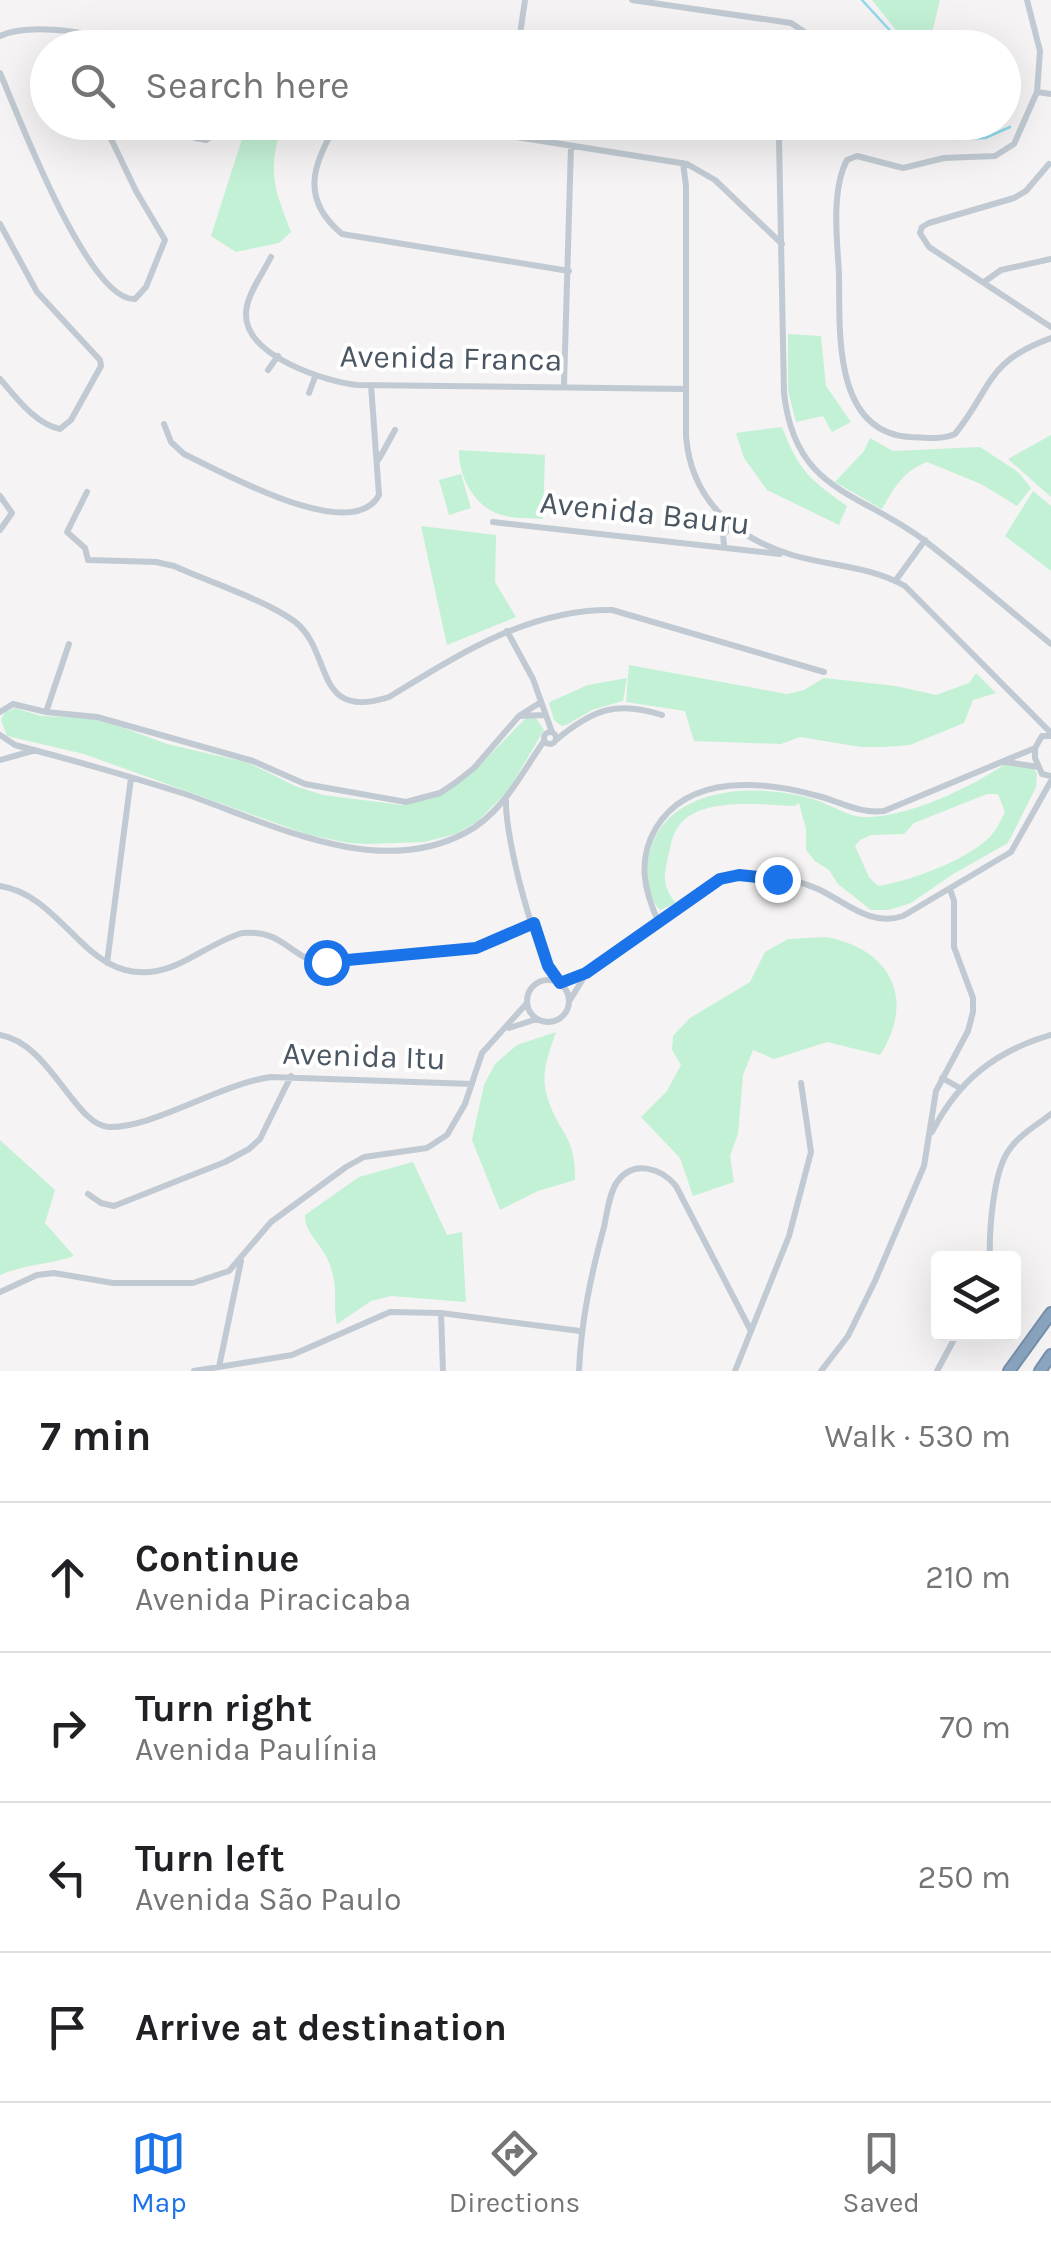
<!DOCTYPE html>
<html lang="en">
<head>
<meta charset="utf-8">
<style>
  :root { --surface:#fff; --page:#f6f6f6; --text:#202124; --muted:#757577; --line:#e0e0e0; --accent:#1a73e8 }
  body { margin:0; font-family:Karla,sans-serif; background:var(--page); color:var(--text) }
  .controls { position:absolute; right:30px; bottom:30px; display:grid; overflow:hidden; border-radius:10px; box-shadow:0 10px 40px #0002 }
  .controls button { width:90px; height:90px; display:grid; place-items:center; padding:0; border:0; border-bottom:2px solid var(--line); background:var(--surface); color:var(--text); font:50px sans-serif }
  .stop { position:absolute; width:30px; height:30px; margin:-22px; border:8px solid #1a73e8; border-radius:50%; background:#fff }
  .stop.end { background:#1a73e8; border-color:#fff; box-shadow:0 2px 10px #0008 }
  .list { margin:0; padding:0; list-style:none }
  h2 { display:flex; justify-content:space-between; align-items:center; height:130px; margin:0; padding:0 40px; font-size:42px }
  h2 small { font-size:32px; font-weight:400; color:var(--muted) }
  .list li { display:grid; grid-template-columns:65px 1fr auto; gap:30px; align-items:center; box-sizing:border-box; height:150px; padding:0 40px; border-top:2px solid var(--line) }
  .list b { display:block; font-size:38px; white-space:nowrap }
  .list p { margin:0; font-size:32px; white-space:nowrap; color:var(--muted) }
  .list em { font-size:32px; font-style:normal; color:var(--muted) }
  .icon { flex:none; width:55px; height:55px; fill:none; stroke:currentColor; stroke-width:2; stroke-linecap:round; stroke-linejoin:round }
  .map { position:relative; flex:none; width:1051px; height:1371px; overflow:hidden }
  .search { position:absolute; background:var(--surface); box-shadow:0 10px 40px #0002; left:30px; right:30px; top:30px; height:110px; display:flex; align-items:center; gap:25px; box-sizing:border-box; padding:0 35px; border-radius:55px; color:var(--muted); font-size:38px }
  .sheet { height:730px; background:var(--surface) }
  nav { display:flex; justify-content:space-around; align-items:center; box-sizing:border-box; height:140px; border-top:2px solid var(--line); background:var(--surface); font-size:28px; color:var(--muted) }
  nav a { display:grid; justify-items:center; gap:5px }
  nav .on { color:var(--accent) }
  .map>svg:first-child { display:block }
  .green { fill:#c3f1d5; fill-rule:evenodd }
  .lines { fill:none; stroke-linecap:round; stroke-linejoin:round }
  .stream { stroke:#90daee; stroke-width:2.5 }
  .highway-casing { stroke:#7690ad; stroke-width:14 }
  .street { stroke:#c1cad2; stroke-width:6 }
  .highway { stroke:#8ba5c1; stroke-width:10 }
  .route { stroke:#1a73e8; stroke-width:12 }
  .labels { text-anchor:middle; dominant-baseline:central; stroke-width:8; stroke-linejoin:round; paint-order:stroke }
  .street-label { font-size:32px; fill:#4a5661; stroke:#fff }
</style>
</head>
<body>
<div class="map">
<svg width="1051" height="1371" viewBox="0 0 1051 1371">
  <rect width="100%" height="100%" fill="#f5f3f3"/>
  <path class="green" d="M872 0H940L929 45 903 39Z
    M247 123H269L279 134C268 177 276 192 291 232L279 243 236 252 211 236Z
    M788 334 821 336 826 386 851 422 832 432 823 416 796 422 788 391Z
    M782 427C799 471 809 479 847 506L839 525 767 490 744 458 736 433Z
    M1051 435V497L1008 459Z
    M870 438 893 451 980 447 1018 472 1031 488 1017 506 981 484 927 462C903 471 895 487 882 509L835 482 864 451Z
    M459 450 545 455 543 519C530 518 514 519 502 515 475 508 458 476 459 450Z
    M461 474 471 508 449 515 439 480Z
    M1033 491 1051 506V571L1005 536Z
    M421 526 496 535 495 582 516 617 447 645Z
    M629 665 787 694 804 690 824 678 896 686 936 695 969 683 976 673 996 693 973 700 964 723 910 745 884 747H861L800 737 781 744 694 741 685 711 626 702Z
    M627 678 623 701 592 710 566 725 562 726 554 720 549 703 552 701 588 685Z
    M15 708 41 716 88 718 118 726 167 744 249 763 295 786 323 795 402 805 432 798 473 772 526 718H536L544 730 508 791 478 821 456 834 424 842 367 844 349 843 309 835 84 754 7 736 1 720 5 712Z
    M1005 764 1032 767 1037 773 1036 787 1008 843 953 874 911 903 889 910H871L838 884 829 870 815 861 806 850V829L799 803 795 806C762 805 695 795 676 830 672 836 671 845 669 853 664 875 661 885 676 903L660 910C648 898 646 876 648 860 661 785 756 782 813 799 833 805 850 819 871 817 912 815 972 787 1005 764ZM987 794H998L1005 812C1001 819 998 828 993 833 974 858 908 882 878 886L869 877 855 846 860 840 871 835 904 834 914 823Z
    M826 937C891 949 916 999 880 1055L827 1042 774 1059 753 1050 743 1075 738 1134 730 1156 734 1182 693 1196 680 1158 641 1117 667 1091 681 1065 672 1050 673 1036 690 1018 750 982 765 952 788 939Z
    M556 1032C549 1053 540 1074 547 1096 558 1134 576 1134 575 1180L538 1191 500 1210 472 1140 484 1085 495 1064 517 1045Z
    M0 1140 55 1190 45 1223 74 1256C49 1265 25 1264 0 1275Z
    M413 1162 447 1235 462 1232 466 1302 391 1296 371 1301 337 1324C332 1298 340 1287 327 1258 320 1243 304 1231 305 1215L359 1177Z"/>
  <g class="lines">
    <path class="stream" d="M862 0 906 48
      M934 122 954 139 985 138 1010 127"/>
    <defs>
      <path id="highway" d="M1009 1371 1051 1313
        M1040 1371 1051 1355"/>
    </defs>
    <use href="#highway" class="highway-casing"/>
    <path class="street" d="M632 0 791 23 803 31
      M1027 0 1040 51 1037 92
      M0 36C32 21 105 34 137 48
      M218 45 219 48
      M71 48 86 37
      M518 48 525 0
      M0 73C18 114 88 302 135 299L146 287 165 240 136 191 103 122
      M1051 94 1037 92 1014 144 995 156 944 158 903 168 857 156 847 160C831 190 837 240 839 273 840 330 832 432 910 437 925 438 941 440 955 434 993 387 985 362 1051 338
      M187 122 195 138 206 140 214 134 219 122
      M338 122C312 164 300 199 342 234L569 271
      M422 122 687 164 715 180 782 244
      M503 136 506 122
      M779 139 784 393C795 493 860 491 925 541 968 574 1009 610 1051 644
      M683 163 686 186V436C691 499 733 537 792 555 829 566 870 566 905 586L1051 733
      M1049 164 1026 191 1014 198 929 223 922 227 920 233 929 247 1051 327
      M0 224 37 292 100 360 101 366 71 420 60 429C35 424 16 397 0 379
      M271 257C263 273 246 296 246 314 245 356 326 382 358 385L686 389
      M984 282 1001 270 1051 259
      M268 370 278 356
      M564 385 571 146
      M309 393 315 377
      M164 424 171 442 184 454C220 471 352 546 379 495L371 385
      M379 459 395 430
      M87 492 67 532 85 548 88 560 156 562 174 566C209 582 263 599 294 621 334 651 312 722 389 697 458 655 528 609 612 610L824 672
      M0 496 12 513 0 530
      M493 522 780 554
      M724 545 723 535 732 526
      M896 580 925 540
      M507 631 533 679 552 732
      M0 712 13 704 46 712 97 717 253 761 305 784 406 802 440 793 455 783 474 768 519 716 541 702
      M46 712 69 644
      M520 716 544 715
      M544 738a6 6 0 1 1 12 0a6 6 0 1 1-12 0Z
      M0 735 15 745C72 760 129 776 185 794 270 823 376 880 465 833 503 813 521 774 544 741
      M1051 736H1042L1035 748V758L1042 774 1051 776
      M556 740C592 710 616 700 662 715
      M0 760 32 751
      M1006 762 1038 767
      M506 801C505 838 535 954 557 982
      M0 886C65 896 85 984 157 971 187 965 212 942 242 933 286 929 289 960 326 963L475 948 534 923
      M659 923C644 891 637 860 656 828 689 773 765 781 818 796 841 802 860 814 884 811L1035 748
      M107 963 131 778
      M527 1001a21 21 0 1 1 42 0a21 21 0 1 1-42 0Z
      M560 983 587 973 711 883C741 868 788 876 818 889 846 902 870 927 903 916L1011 852 1051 781
      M570 1000 586 974
      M509 1028 537 1019
      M0 1035C50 1043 75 1126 109 1127 154 1128 220 1084 271 1077L472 1084
      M942 1078 960 1088
      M932 1132C958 1081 995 1051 1051 1035
      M88 1194 101 1203 114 1206 225 1162 249 1149 260 1139 291 1076
      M990 1258C989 1231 993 1172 1009 1150 1019 1135 1037 1125 1051 1114
      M0 1292 37 1275 54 1273 113 1283H193L229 1271 271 1222 346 1167 364 1157 427 1148 447 1135 465 1104 482 1053 527 1003
      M441 1313 443 1371
      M219 1367 241 1261
      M194 1371 292 1355 390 1312 441 1313 580 1331
      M579 1371C581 1321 591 1275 604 1227 607 1213 609 1194 617 1182 633 1159 661 1168 676 1186L751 1331
      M735 1371 789 1236 811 1152 801 1083
      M821 1371 848 1336 875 1281 924 1166 936 1091 968 1031 973 1012V998L954 947V901L950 889
      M937 1371 957 1334"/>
    <use href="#highway" class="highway"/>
  </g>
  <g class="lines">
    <path class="route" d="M326 962 476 948 534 923 548 966 560 983 586 973 720 879 739 875 777 879"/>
  </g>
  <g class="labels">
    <g class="street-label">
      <text transform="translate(451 358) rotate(1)">Avenida Franca</text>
      <text transform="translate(645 513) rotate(6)">Avenida Bauru</text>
      <text transform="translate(364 1056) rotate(2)">Avenida Itu</text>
    </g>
  </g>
</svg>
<div class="controls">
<button><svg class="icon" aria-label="layers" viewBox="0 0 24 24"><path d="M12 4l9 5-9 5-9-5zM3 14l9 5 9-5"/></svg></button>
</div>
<div class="stop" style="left:326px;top:962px"></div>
<div class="stop end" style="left:777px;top:879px"></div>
<div class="search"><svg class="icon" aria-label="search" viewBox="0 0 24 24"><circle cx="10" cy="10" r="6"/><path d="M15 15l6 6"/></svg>Search here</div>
</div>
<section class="sheet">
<h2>7 min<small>Walk · 530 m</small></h2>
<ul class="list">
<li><svg class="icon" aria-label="ahead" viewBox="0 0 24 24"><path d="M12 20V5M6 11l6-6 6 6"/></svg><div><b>Continue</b><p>Avenida Piracicaba</p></div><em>210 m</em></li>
<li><svg class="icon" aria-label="right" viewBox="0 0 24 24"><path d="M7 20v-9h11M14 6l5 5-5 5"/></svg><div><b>Turn right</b><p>Avenida Paulínia</p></div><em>70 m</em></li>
<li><svg class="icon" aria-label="left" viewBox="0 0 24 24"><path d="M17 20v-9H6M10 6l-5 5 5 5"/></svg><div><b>Turn left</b><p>Avenida São Paulo</p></div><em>250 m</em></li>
<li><svg class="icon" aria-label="arrive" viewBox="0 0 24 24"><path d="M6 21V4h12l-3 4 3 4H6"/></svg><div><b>Arrive at destination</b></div></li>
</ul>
</section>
<nav>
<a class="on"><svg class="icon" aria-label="map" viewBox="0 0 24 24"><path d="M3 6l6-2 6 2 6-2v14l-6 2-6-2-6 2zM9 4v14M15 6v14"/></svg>Map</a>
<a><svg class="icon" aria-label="directions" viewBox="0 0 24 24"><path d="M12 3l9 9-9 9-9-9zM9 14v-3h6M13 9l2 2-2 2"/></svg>Directions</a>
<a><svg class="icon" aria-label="saved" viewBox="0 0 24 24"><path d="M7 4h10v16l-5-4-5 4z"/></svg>Saved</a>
</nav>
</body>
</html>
